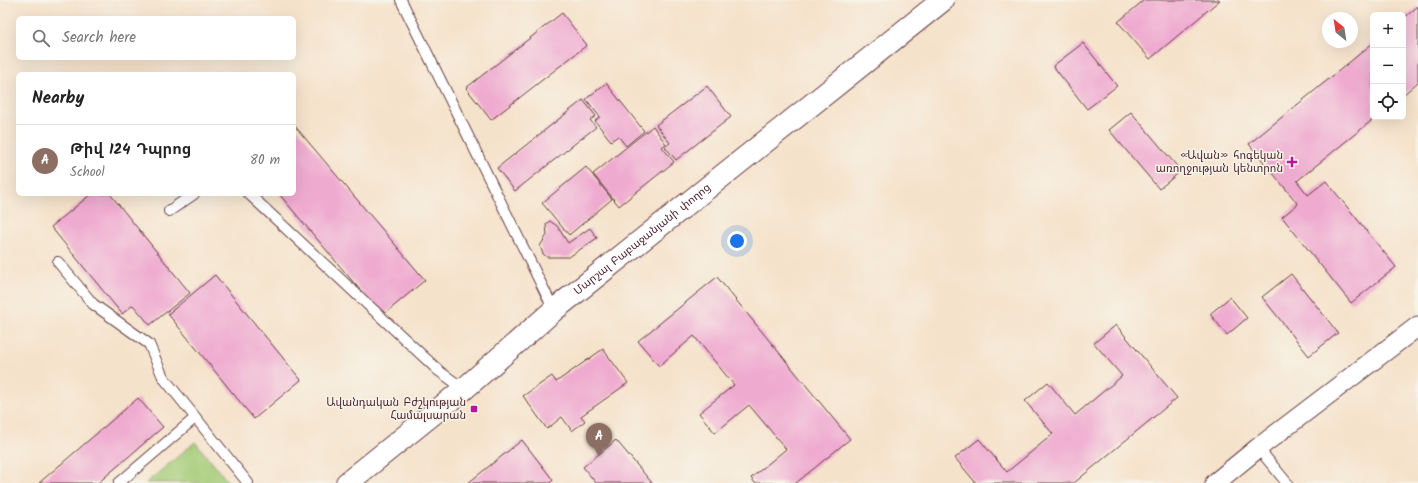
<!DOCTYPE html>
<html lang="en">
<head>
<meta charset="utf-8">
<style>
  :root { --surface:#fff; --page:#f2f2f2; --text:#222; --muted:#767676; --line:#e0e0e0; --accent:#b5179e }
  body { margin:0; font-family:Kalam,"Noto Sans Armenian",sans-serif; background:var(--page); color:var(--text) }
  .controls { position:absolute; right:12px; top:12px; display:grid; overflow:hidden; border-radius:6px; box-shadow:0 4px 16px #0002 }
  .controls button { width:36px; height:36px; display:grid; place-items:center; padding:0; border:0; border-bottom:1px solid var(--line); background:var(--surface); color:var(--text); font:20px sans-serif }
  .compass { position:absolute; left:1322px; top:12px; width:36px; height:36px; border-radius:50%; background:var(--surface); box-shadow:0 4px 16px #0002; rotate:330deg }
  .you { position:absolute; left:737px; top:241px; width:14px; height:14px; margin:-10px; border:3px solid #fff; border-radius:50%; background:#1a73e8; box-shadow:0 0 0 6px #1a73e833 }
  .badge { display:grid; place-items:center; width:26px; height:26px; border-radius:50%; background:var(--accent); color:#fff; font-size:13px; font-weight:700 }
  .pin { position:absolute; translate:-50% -33px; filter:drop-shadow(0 1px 2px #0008) }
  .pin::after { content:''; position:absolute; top:21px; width:14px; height:12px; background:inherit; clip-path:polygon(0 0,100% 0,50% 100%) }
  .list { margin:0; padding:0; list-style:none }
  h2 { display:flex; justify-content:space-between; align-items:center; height:52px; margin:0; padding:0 16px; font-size:17px }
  h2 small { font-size:13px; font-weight:400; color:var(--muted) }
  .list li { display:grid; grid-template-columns:26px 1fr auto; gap:12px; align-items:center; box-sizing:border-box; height:72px; padding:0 16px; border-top:1px solid var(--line) }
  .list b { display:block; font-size:15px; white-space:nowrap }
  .list p { margin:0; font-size:13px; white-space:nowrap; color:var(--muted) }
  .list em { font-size:13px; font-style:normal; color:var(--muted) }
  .icon { flex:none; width:22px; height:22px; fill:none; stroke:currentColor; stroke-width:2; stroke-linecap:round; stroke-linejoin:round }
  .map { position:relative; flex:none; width:1418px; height:483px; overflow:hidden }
  .search { position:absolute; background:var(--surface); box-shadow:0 4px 16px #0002; left:16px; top:16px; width:280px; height:44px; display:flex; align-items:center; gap:10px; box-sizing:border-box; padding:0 14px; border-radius:6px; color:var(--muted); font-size:15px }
  .panel { position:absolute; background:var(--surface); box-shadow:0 4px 16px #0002; left:16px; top:72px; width:280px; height:124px; border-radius:6px }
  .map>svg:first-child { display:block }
  .green { fill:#a3ca75; stroke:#767450 }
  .building { fill:#efaad0 }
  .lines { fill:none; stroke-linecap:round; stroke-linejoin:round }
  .service-casing { stroke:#643c43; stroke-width:12 }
  .minor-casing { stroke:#643c43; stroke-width:21 }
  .secondary-casing { stroke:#643c43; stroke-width:24 }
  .service { stroke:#fff; stroke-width:10 }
  .minor { stroke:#fff; stroke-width:19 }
  .secondary { stroke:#fff; stroke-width:22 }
  .poi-dot { fill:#b5179e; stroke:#f7f3e8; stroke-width:1.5 }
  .labels { text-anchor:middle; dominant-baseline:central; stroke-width:3; stroke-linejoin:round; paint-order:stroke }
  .poi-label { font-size:11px; fill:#4a1f2b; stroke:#f7f3e8; text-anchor:end }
  .street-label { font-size:11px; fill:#4a1f2b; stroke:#f7f3e8 }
</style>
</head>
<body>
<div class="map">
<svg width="1418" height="483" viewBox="0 0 1418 483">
  <rect width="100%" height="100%" fill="#f7f3e8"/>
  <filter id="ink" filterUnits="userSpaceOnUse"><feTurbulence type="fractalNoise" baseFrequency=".025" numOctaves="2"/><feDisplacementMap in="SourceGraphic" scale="8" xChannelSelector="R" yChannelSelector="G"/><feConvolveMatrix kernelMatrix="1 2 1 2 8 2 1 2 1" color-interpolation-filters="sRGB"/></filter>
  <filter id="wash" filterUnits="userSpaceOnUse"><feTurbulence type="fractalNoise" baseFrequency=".012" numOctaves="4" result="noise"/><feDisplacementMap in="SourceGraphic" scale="16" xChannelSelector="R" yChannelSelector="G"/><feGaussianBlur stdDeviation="0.9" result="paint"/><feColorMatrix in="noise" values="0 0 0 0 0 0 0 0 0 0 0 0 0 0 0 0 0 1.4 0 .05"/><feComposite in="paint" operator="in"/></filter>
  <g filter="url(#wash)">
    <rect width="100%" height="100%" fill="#f5e2ca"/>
    <path class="green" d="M195 442 229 483H146Z"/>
    <g id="blocks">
      <path class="building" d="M1144 0H1220L1150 59 1118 22Z
        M1418 6V82L1403 95V19Z
        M562 13 587 45 491 120 466 88Z
        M1083 43 1117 86 1087 109 1053 66Z
        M1373 43V117H1376L1297 181 1308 195 1326 181 1396 267 1351 303 1282 217 1298 204 1249 144Z
        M606 83 644 131 626 146 618 136 611 141 595 121 600 117 586 99Z
        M707 86 731 117 676 160 665 147 670 143 656 125Z
        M583 100 596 116 590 120 596 127 515 191 497 168Z
        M1131 112 1181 171 1159 189 1109 130Z
        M294 125 425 280 382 316 279 194H294Z
        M653 126 666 144 662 147 674 162 619 206 593 174Z
        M586 167 612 199 569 235 542 203Z
        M91 194H110L190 293 150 325 133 305 122 314 51 227Z
        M550 221 557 226 568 243 590 228 597 238 569 257H547L543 254 540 246 547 235 546 224Z
        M1291 274 1338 333 1309 356 1262 297Z
        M215 275 301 380 254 419 168 314Z
        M717 277 850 439 796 483H755L751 478 786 449 749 405 715 433 699 413 734 385 694 336 659 366 638 341Z
        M1230 297 1247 318 1227 335 1210 314Z
        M1116 325 1177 398 1074 483H976L955 458 979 439 1007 472 1053 434 1025 401 1048 382 1075 415 1122 376 1094 343Z
        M603 349 628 383 581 416 585 421 572 431 562 417 547 429 523 396 552 376 556 382Z
        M138 398 163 427 98 483H39Z
        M522 440 553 480 550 483H468Z
        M616 440 652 483H596L583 467Z"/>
    </g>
  </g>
  <g filter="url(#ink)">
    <use href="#blocks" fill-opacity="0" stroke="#643c43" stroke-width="1"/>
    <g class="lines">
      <defs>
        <path id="service" d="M401 0 554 310
          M249 194 439 371 464 389
          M169 211 194 194
          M58 262 93 304 149 344 163 377 248 483
          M1258 448 1287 483
          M119 483 195 418"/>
        <path id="minor" d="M1215 483 1258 448 1418 326"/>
        <g id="secondary">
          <path id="s1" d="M347 483 464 389 554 310 943 0"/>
        </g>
      </defs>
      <use href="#service" class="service-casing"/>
      <use href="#minor" class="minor-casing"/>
      <use href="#secondary" class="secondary-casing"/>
      <use href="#service" class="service"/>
      <use href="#minor" class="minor"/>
      <use href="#secondary" class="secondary"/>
    </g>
  </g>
  <g class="poi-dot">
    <path d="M1290 156h4v4h4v4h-4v4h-4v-4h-4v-4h4z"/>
    <rect x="470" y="405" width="8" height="8" rx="2"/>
  </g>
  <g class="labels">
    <g class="poi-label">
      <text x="1283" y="156">«Ավան» հոգեկան<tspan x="1283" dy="13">առողջության կենտրոն</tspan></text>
      <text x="466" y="403">Ավանդական Բժշկության<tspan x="466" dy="13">Համալսարան</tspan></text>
    </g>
    <g class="street-label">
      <text stroke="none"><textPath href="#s1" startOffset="383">Մարշալ Բաբաջանյանի փողոց</textPath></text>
    </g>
  </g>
</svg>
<div class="controls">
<button>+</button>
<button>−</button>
<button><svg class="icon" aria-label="locate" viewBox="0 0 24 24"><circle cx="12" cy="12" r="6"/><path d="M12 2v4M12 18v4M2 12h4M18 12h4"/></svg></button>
</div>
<svg class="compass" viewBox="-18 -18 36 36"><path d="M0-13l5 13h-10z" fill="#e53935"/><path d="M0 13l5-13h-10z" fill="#767676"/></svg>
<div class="you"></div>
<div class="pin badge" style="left:599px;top:456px;background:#8d6e63">A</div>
<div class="search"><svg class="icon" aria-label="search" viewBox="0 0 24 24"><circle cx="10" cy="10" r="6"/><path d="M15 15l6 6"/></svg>Search here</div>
<section class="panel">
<h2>Nearby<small></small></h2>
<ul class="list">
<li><span class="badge" style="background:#8d6e63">A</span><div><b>Թիվ 124 Դպրոց</b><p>School</p></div><em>80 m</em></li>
</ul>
</section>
</div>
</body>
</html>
